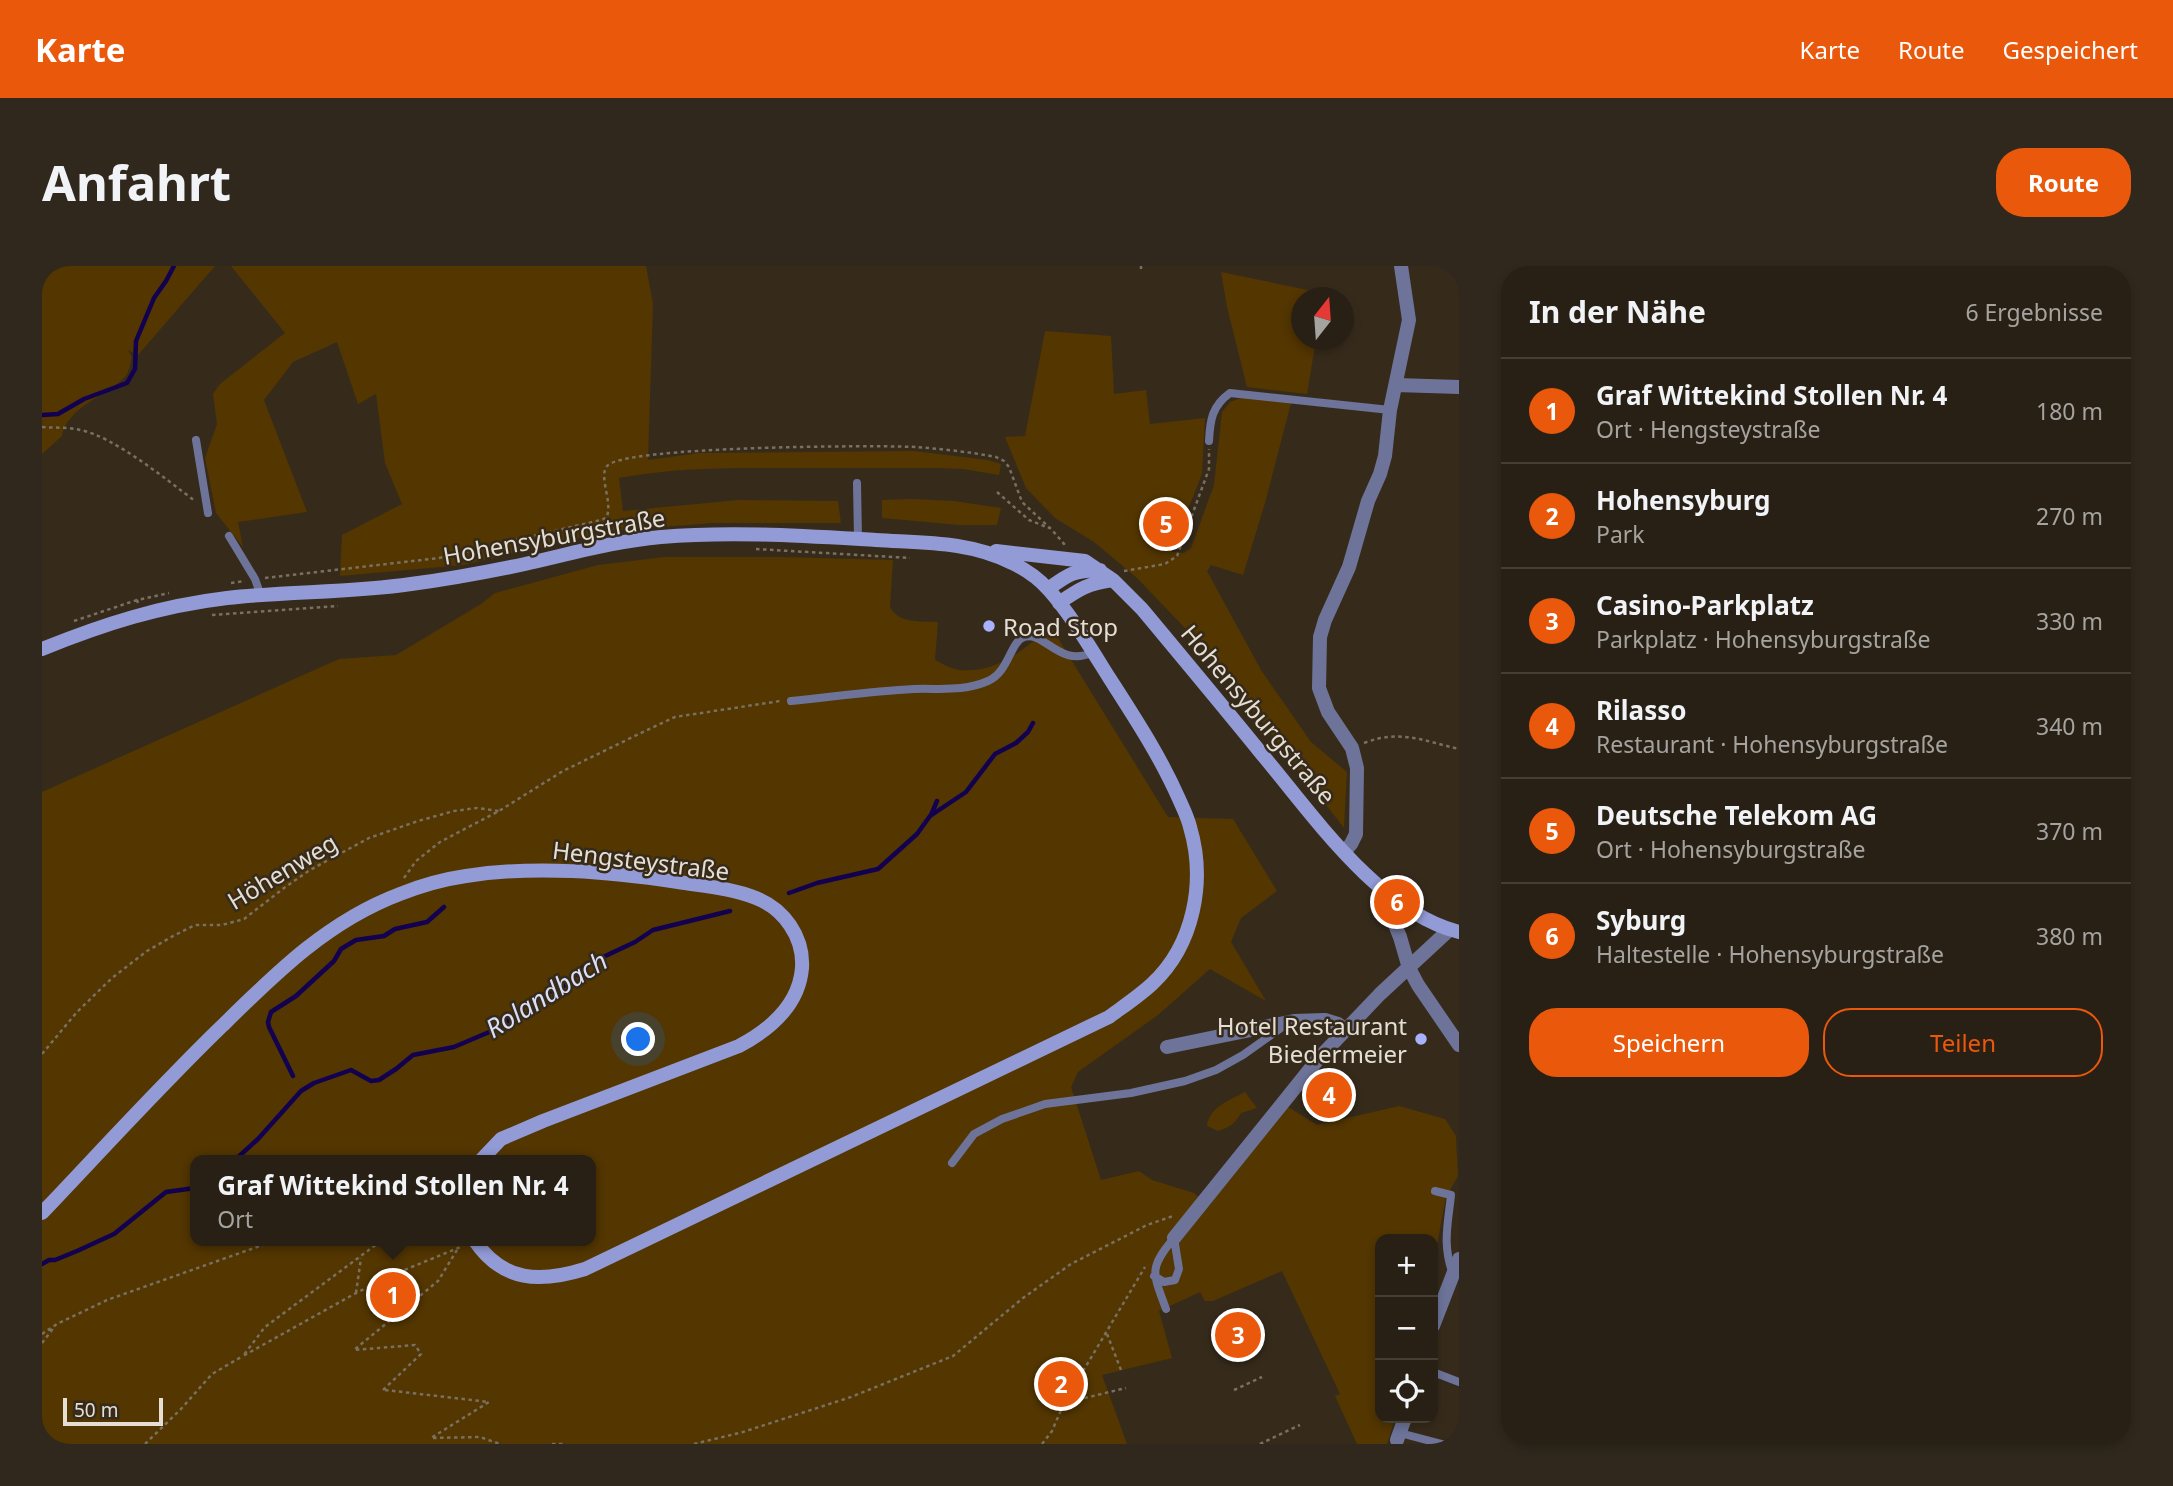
<!DOCTYPE html>
<html lang="de">
<head>
<meta charset="utf-8">
<style>
  :root { --surface:#282014; --page:#30281d; --text:#f1f3f6; --muted:#a5a3a0; --line:#443e34; --accent:#ea580c }
  body { margin:0; font-family:"Noto Sans",sans-serif; background:var(--page); color:var(--text) }
  .controls { position:absolute; right:21px; bottom:21px; display:grid; overflow:hidden; border-radius:14px; box-shadow:0 4px 10px #0003 }
  .controls button { width:63px; height:63px; display:grid; place-items:center; padding:0; border:0; border-bottom:2px solid var(--line); background:var(--surface); color:var(--text); font:35px sans-serif }
  .compass { position:absolute; left:1249px; top:21px; width:63px; height:63px; border-radius:50%; background:var(--surface); box-shadow:0 4px 10px #0003; rotate:17deg }
  .scale { position:absolute; left:21px; bottom:18px; width:100px; box-sizing:border-box; padding-left:7px; border:4px solid #e5ded4; border-top:0; font-size:19px; line-height:24px; white-space:nowrap; color:#e5ded4; -webkit-text-stroke:5px #362b1b; paint-order:stroke }
  .you { position:absolute; left:597px; top:774px; width:24px; height:24px; margin:-18px; border:5px solid #fff; border-radius:50%; background:#1a73e8; box-shadow:0 0 0 10px #1a73e833 }
  .badge { display:grid; place-items:center; width:46px; height:46px; border-radius:50%; background:var(--accent); color:#fff; font-size:23px; font-weight:700 }
  .pin { position:absolute; translate:-50% -50%; border:4px solid #fff; box-shadow:0 2px 7px #0006 }
  .popup { position:absolute; left:148px; top:889px; width:406px; height:91px; box-sizing:border-box; display:grid; place-content:center; border-radius:14px; background:var(--surface); filter:drop-shadow(0 2px 5px #0005); font-size:23px; white-space:nowrap; color:var(--muted) }
  .popup b { font-size:26px; color:var(--text) }
  .popup::after { content:''; position:absolute; left:50%; top:100%; margin-left:-14px; border:14px solid transparent; border-top-color:var(--surface) }
  .list { margin:0; padding:0; list-style:none }
  h2 { display:flex; justify-content:space-between; align-items:center; height:91px; margin:0; padding:0 28px; font-size:30px }
  h2 small { font-size:23px; font-weight:400; color:var(--muted) }
  .list li { display:grid; grid-template-columns:46px 1fr auto; gap:21px; align-items:center; box-sizing:border-box; height:105px; padding:0 28px; border-top:2px solid var(--line) }
  .list b { display:block; font-size:26px; white-space:nowrap }
  .list p { margin:0; font-size:23px; white-space:nowrap; color:var(--muted) }
  .list em { font-size:23px; font-style:normal; color:var(--muted) }
  .actions { display:flex; gap:14px; padding:21px 28px }
  .actions a { flex:1; padding:16px 0; border:2px solid var(--accent); border-radius:28px; text-align:center; font-size:24px; color:var(--accent) }
  .actions .main { background:var(--accent); color:#fff }
  .icon { flex:none; width:38px; height:38px; fill:none; stroke:currentColor; stroke-width:2; stroke-linecap:round; stroke-linejoin:round }
  .map { position:relative; flex:none; width:1417px; height:1178px; overflow:hidden; border-radius:28px }
  header { display:flex; align-items:center; gap:42px; box-sizing:border-box; height:98px; padding:0 35px; background:var(--accent); color:#fff }
  header strong { font-size:33px }
  nav { display:flex; gap:38px; margin-inline-start:auto; font-size:24px }
  .intro { display:flex; align-items:center; justify-content:space-between; box-sizing:border-box; height:168px; padding:0 42px }
  h1 { margin:0; font-size:49px }
  .button { padding:18px 32px; border-radius:28px; background:var(--accent); color:#fff; font-size:24px; font-weight:700 }
  main { display:flex; gap:42px; padding:0 42px }
  aside { flex:1; background:var(--surface); border-radius:28px; box-shadow:0 4px 10px #0003 }
  .map>svg:first-child { display:block }
  .green { fill:#533600; fill-rule:evenodd }
  .lines { fill:none; stroke-linecap:round; stroke-linejoin:round }
  .stream { stroke:#120050; stroke-width:4.5 }
  .path { stroke:#797062; stroke-width:2.5; stroke-dasharray:3.5 3.5; stroke-linecap:butt }
  .lane { stroke:#6e7499; stroke-width:8 }
  .street { stroke:#6e7499; stroke-width:14 }
  .secondary { stroke:#939bd7; stroke-width:14 }
  .poi-dot { fill:#a7b1fc; stroke:#362b1b; stroke-width:2.5 }
  .labels { text-anchor:middle; dominant-baseline:central; stroke-width:5; stroke-linejoin:round; paint-order:stroke }
  .street-label { font-size:24px; fill:#e5ded4; stroke:#362b1b }
  .poi-label { font-size:24px; fill:#e5ded4; stroke:#362b1b; text-anchor:start }
  .water-label { font-size:26px; font-style:italic; fill:#dadef6; stroke:#362b1b }
</style>
</head>
<body>
<header>
<strong>Karte</strong>
<nav><a>Karte</a><a>Route</a><a>Gespeichert</a></nav>
</header>
<div class="intro"><h1>Anfahrt</h1><a class="button">Route</a></div>
<main>
<div class="map">
<svg width="1417" height="1178" viewBox="0 0 1417 1178">
  <rect width="100%" height="100%" fill="#362b1b"/>
  <path class="green" d="M0 0H173L96 89 86 84 90 91C88 98 87 108 82 112 64 130 24 142 20 170L0 188Z
    M189 0H604L611 38 606 194 657 187 872 185 946 194 959 198 957 209 921 203 897 202C849 202 801 202 753 202 694 202 635 201 577 212L581 245 696 234 796 235 799 257H672L568 265 421 299 298 310 300 269 360 238 343 197 334 128 316 138 295 76 251 96 222 134 265 246 196 256 201 281 174 247 163 192 175 158 171 128 178 118 243 67Z
    M1179 6 1280 27V31L1260 32V74H1274L1265 128 1205 121 1185 41Z
    M1003 65 1069 70 1072 128 1104 124 1108 158 1163 152 1160 208 1129 286 1142 287 1149 282 1172 219 1180 146 1188 136 1202 131 1249 137 1223 237 1201 309 1169 299 1165 305 1219 404 1269 476 1305 506 1302 562 1163 383 1095 312 1052 276 1013 252 984 222 963 171 983 170Z
    M869 233 912 235 959 242 955 259H917L840 252V234Z
    M622 291H741L851 294 848 341C857 358 879 355 896 356L893 394C901 398 911 404 919 404 956 407 982 383 1009 361L1126 551 1191 553 1235 625 1199 652 1189 676 1224 735 1168 703 1116 749 1036 806 1029 821 1059 914 1097 905 1110 914 1152 927 1167 940 1240 837 1275 859 1357 840 1403 853 1414 870 1416 910 1404 931 1391 1000V973H1338V1152H1353L1345 1178H1315L1293 1130 1298 1128 1240 1005 1171 1035H1163L1158 1026 1117 1045 1130 1092 1060 1109 1085 1178H0V526L297 393 354 389 439 338 453 327 556 299ZM153 894H549V975H153Z
    M1203 826 1215 842 1199 847C1194 857 1187 862 1176 865L1165 860C1167 841 1188 834 1203 826Z"/>
  <g class="lines">
    <path class="stream" d="M0 149 16 148 42 133 85 117 93 103 94 75 112 32 124 15 132 0
      M889 549 895 535
      M747 627 775 617 836 603 875 568 888 550 924 526 953 488 974 477 986 466 991 457
      M251 810 227 761 226 756 229 746 254 730 292 695 299 683 314 674 342 670 353 663 385 656 402 641
      M193 894 216 873 259 825 272 817 309 804 329 815 337 814 354 803 371 789 412 781 459 761 488 734 522 720 542 700 593 676 611 664 688 645
      M0 998 7 994H13L35 985 72 968 124 926 153 922"/>
    <path class="path" d="M1099 3V0
      M0 161C13 162 26 161 38 164 71 170 125 214 153 235
      M955 226 987 254 1007 262
      M714 283 868 292
      M1082 305 1123 298 1135 290 1167 203V183
      M223 312 397 292 559 254 564 252C572 238 556 211 565 200 581 180 836 179 874 181 900 183 928 186 954 191L962 195 967 201 980 236 1010 264 1023 279
      M189 317 203 315
      M96 337 95 334 127 327
      M170 349 296 340
      M32 355 95 334
      M1322 477C1358 463 1382 475 1417 483
      M362 612 374 595 398 576 457 545 521 505 603 465 633 451 738 435
      M0 788 35 746 70 712 105 685 131 670 153 659H180L202 653 242 622 268 604 327 572 376 555 412 545 435 542 457 545
      M339 975 223 1061 201 1090 314 1027 360 1005 421 980
      M314 1027 319 992
      M0 1068 15 1058 65 1034 232 975
      M1065 1068 1079 1104
      M0 1077 13 1060
      M341 1124 379 1088 373 1079 312 1084 396 1015 415 984
      M343 1124 447 1136 389 1172 438 1171 458 1178
      M1192 1124 1220 1111
      M1022 1137 1084 1122
      M103 1178 139 1143 170 1108 201 1090
      M510 1178H521
      M652 1178 701 1166 809 1131 911 1090 981 1032 1029 998 1105 959 1131 950
      M1000 1178 1010 1165 1022 1137 1103 1001
      M1218 1178 1258 1159"/>
    <path class="lane" d="M154 174 166 247
      M1167 175C1168 154 1170 140 1188 127L1348 144
      M815 217 816 273
      M187 270 213 313 219 330
      M749 435C790 431 831 425 872 423 898 422 921 426 946 415 967 406 968 376 982 371 1002 364 1018 403 1051 386
      M910 897 932 868 960 853 1003 838 1089 827 1143 815 1174 804 1201 789 1239 762 1241 759
      M1393 925 1409 929C1406 958 1400 979 1411 1008
      M1112 1010 1122 1016 1133 1014 1137 1003 1132 972
      M1124 1043C1111 1007 1106 1003 1132 972
      M1391 1106 1417 1116
      M1358 1167 1400 1178"/>
    <path class="street" d="M1354 119 1417 121
      M1303 585 1309 578 1314 568 1315 502 1310 482 1286 446 1277 422 1278 371 1283 354 1307 301 1326 235 1338 208 1343 190 1348 144 1367 54 1359 0
      M1338 622 1358 671 1367 702 1376 719 1417 779
      M1125 781 1252 755 1283 754 1296 758 1304 764
      M1132 972 1277 792 1338 728 1407 664
      M1391 1060 1417 993
      M1355 1174 1363 1152"/>
    <path class="secondary" d="M954 285 1043 295 1071 314 1100 343C1140 391 1180 439 1219 487 1270 548 1337 646 1417 666
      M1006 323C1028 307 1031 305 1058 304
      M1017 337C1037 323 1047 317 1071 314
      M0 383C62 358 118 340 185 332 246 325 308 327 369 318 407 313 445 306 483 298 528 288 573 275 619 271 690 265 763 270 834 274 880 277 928 275 970 297 983 303 997 313 1007 324 1030 350 1049 383 1068 413 1093 452 1118 490 1137 533 1141 542 1146 552 1148 561 1164 615 1152 679 1110 718 1097 730 1082 740 1067 751L543 1003C498 1017 461 1016 433 975
      M0 947C60 884 118 820 180 760 234 707 286 655 358 628 378 620 403 613 424 610 494 599 567 606 636 616 661 620 689 622 714 632 742 643 762 671 760 702 757 739 729 763 697 780L501 855 459 873 439 894"/>
  </g>
  <g class="poi-dot">
    <circle cx="947" cy="360" r="7"/>
    <circle cx="1379" cy="773" r="7"/>
  </g>
  <g class="labels">
    <g class="street-label">
      <text transform="translate(512 270) rotate(-10)">Hohensyburgstraße</text>
      <text transform="translate(1217 448) rotate(50)">Hohensyburgstraße</text>
      <text transform="translate(599 594) rotate(7)">Hengsteystraße</text>
      <text transform="translate(240 605) rotate(-31)">Höhenweg</text>
    </g>
    <g class="poi-label">
      <text x="961" y="360">Road Stop</text>
      <text x="1365" y="759" text-anchor="end">Hotel Restaurant<tspan x="1365" dy="28">Biedermeier</tspan></text>
    </g>
    <g class="water-label">
      <text transform="translate(504 728) rotate(-32)">Rolandbach</text>
    </g>
  </g>
</svg>
<div class="controls">
<button>+</button>
<button>−</button>
<button><svg class="icon" aria-label="locate" viewBox="0 0 24 24"><circle cx="12" cy="12" r="6"/><path d="M12 2v4M12 18v4M2 12h4M18 12h4"/></svg></button>
</div>
<svg class="compass" viewBox="-18 -18 36 36"><path d="M0-13l5 13h-10z" fill="#e53935"/><path d="M0 13l5-13h-10z" fill="#a5a3a0"/></svg>
<div class="scale">50 m</div>
<div class="you"></div>
<div class="pin badge" style="left:351px;top:1029px">1</div>
<div class="popup"><b>Graf Wittekind Stollen Nr. 4</b>Ort</div>
<div class="pin badge" style="left:1019px;top:1118px">2</div>
<div class="pin badge" style="left:1196px;top:1069px">3</div>
<div class="pin badge" style="left:1287px;top:829px">4</div>
<div class="pin badge" style="left:1124px;top:258px">5</div>
<div class="pin badge" style="left:1355px;top:636px">6</div>
</div>
<aside>
<h2>In der Nähe<small>6 Ergebnisse</small></h2>
<ul class="list">
<li><span class="badge">1</span><div><b>Graf Wittekind Stollen Nr. 4</b><p>Ort · Hengsteystraße</p></div><em>180 m</em></li>
<li><span class="badge">2</span><div><b>Hohensyburg</b><p>Park</p></div><em>270 m</em></li>
<li><span class="badge">3</span><div><b>Casino-Parkplatz</b><p>Parkplatz · Hohensyburgstraße</p></div><em>330 m</em></li>
<li><span class="badge">4</span><div><b>Rilasso</b><p>Restaurant · Hohensyburgstraße</p></div><em>340 m</em></li>
<li><span class="badge">5</span><div><b>Deutsche Telekom AG</b><p>Ort · Hohensyburgstraße</p></div><em>370 m</em></li>
<li><span class="badge">6</span><div><b>Syburg</b><p>Haltestelle · Hohensyburgstraße</p></div><em>380 m</em></li>
</ul>
<div class="actions"><a class="main">Speichern</a><a>Teilen</a></div>
</aside>
</main>
</body>
</html>
